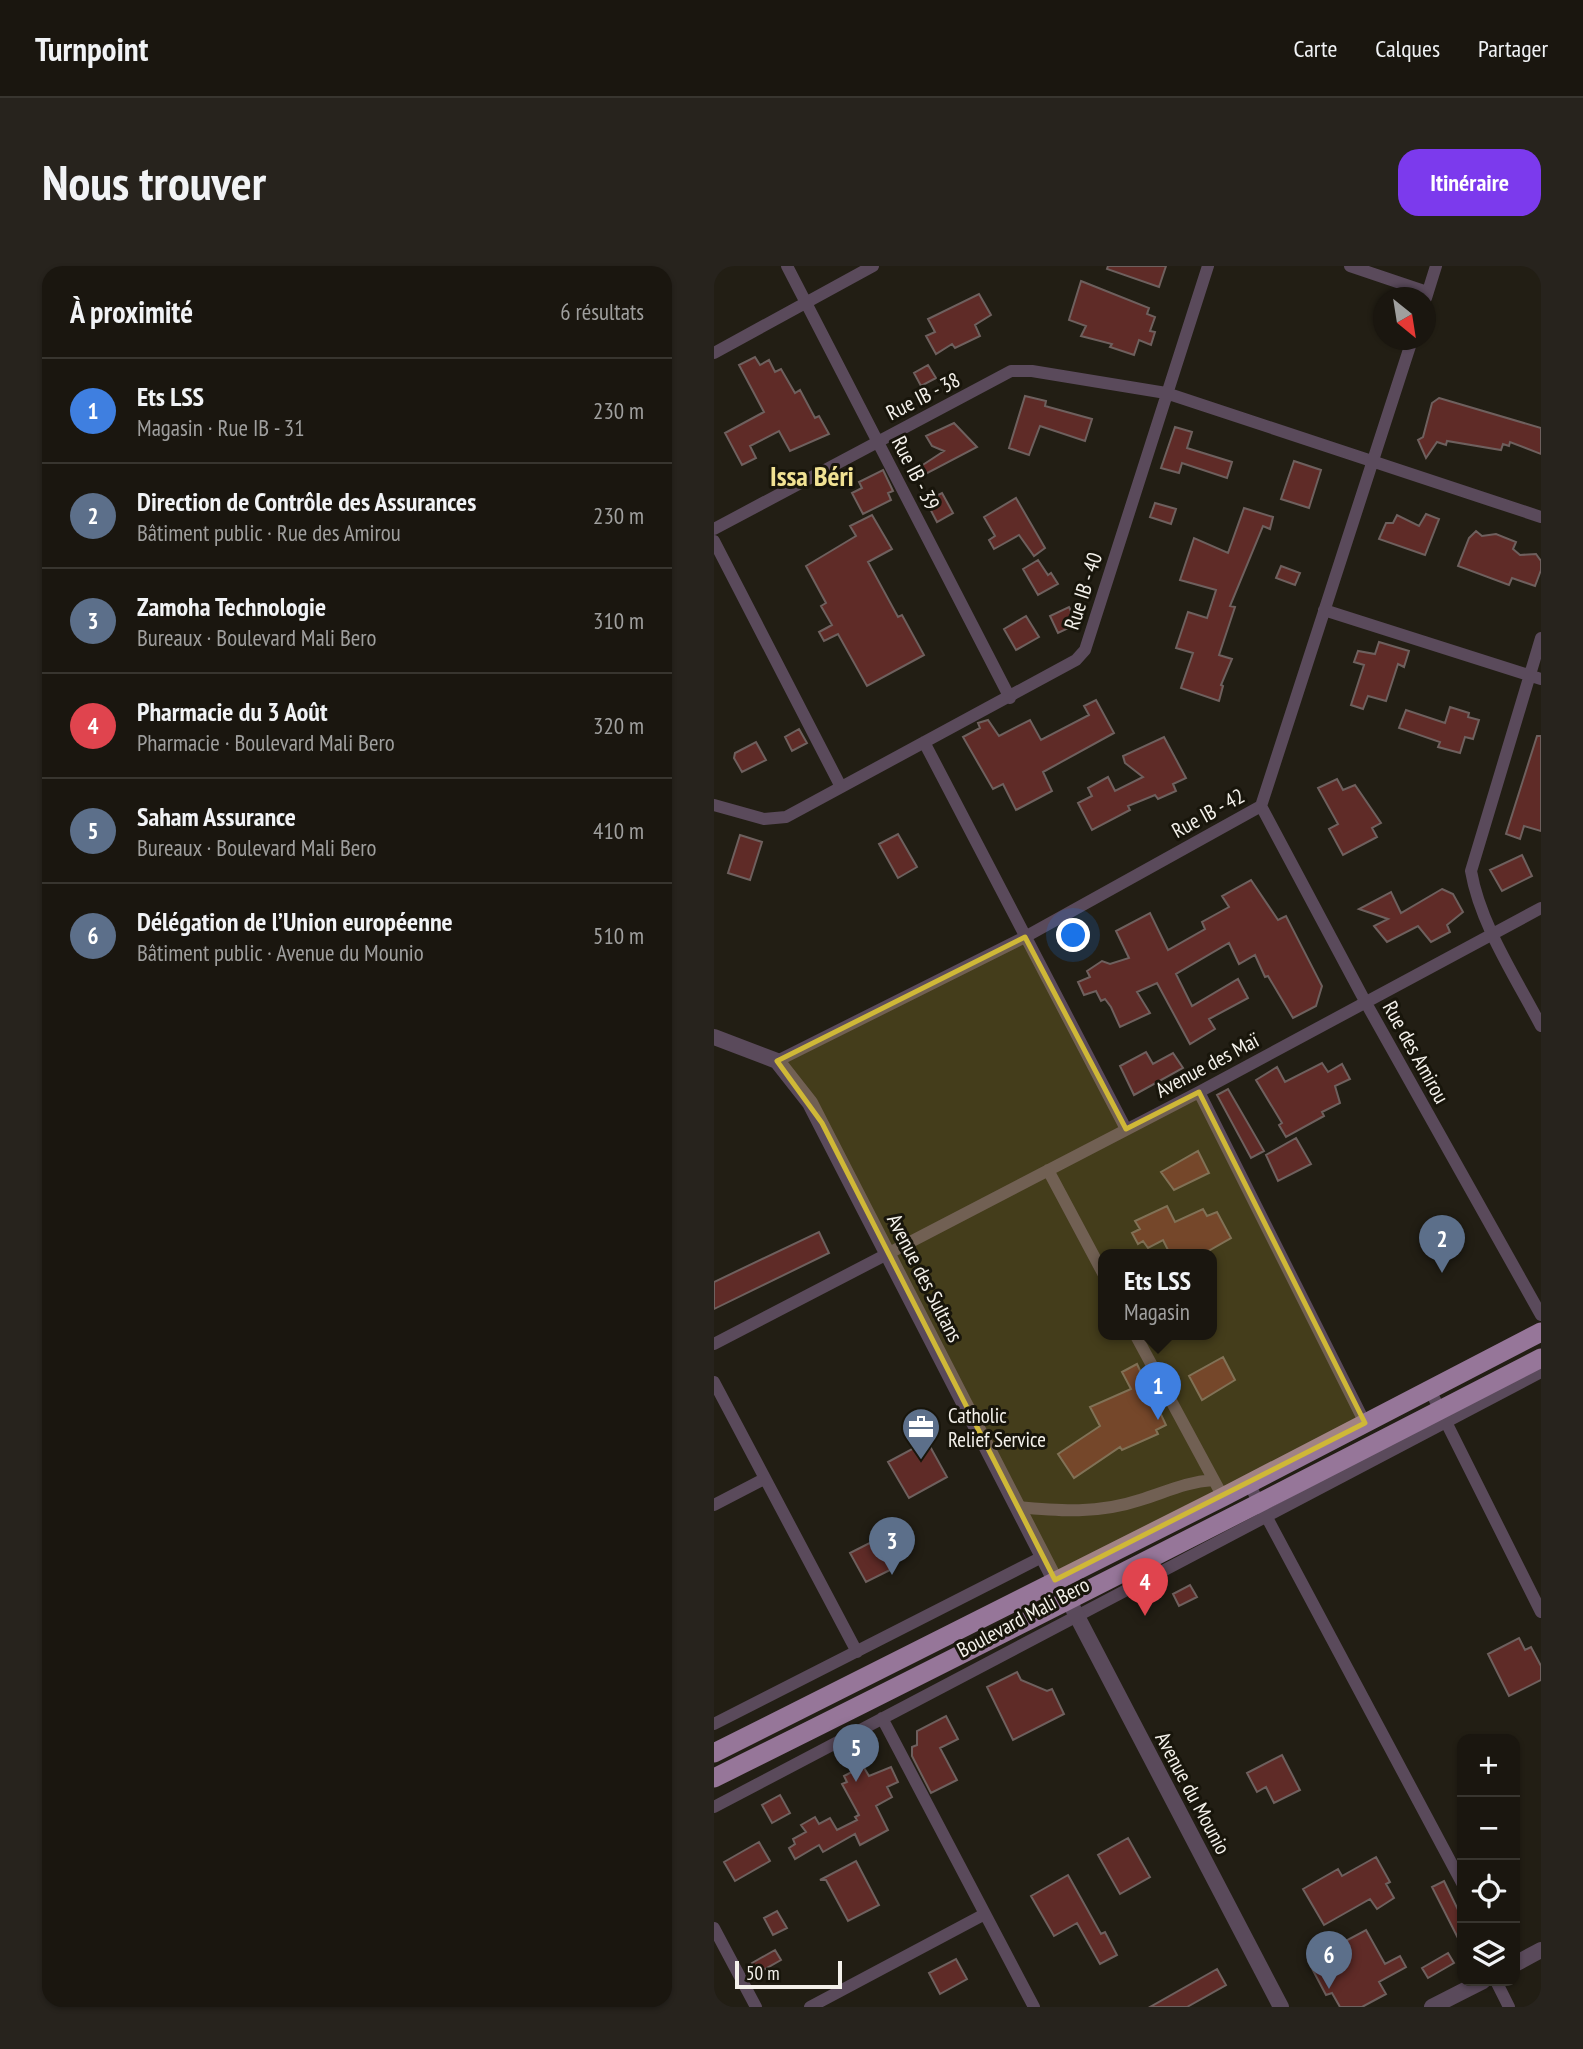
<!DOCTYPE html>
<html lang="fr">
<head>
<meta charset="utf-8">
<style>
  :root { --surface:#1a160f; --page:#27231d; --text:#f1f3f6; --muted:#9f9f9e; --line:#38352f; --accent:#7c3aed }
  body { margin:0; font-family:"PT Sans Narrow",sans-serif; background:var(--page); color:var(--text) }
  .controls { position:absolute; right:21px; bottom:21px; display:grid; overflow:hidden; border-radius:14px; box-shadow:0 2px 5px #0004 }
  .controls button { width:63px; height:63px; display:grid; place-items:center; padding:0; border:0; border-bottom:2px solid var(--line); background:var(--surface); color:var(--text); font:35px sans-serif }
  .compass { position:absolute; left:659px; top:21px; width:63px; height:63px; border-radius:50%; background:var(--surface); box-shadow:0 2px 5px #0004; rotate:150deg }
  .scale { position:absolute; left:21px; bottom:18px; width:107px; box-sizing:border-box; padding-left:7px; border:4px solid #f4f1eb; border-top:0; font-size:19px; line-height:24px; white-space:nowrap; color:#f4f1eb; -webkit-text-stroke:5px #18150b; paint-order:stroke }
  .you { position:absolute; left:360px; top:670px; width:24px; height:24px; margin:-18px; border:5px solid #fff; border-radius:50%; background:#1a73e8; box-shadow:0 0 0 10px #1a73e833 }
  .badge { display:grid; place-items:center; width:46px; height:46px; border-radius:50%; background:var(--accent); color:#fff; font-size:23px; font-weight:700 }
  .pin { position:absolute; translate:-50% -58px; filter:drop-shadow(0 2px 4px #0008) }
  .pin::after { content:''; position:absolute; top:37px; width:24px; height:21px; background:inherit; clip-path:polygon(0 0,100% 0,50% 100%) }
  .popup { position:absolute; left:384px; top:983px; width:119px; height:91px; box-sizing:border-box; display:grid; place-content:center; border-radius:14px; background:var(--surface); filter:drop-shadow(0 2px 5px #0005); font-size:23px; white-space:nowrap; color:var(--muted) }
  .popup b { font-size:26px; color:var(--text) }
  .popup::after { content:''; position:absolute; left:50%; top:100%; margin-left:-14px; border:14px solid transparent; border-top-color:var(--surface) }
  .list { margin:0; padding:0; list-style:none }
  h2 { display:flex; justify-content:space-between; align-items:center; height:91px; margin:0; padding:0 28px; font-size:30px }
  h2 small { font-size:23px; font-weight:400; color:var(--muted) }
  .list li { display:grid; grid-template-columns:46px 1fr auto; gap:21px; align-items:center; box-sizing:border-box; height:105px; padding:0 28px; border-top:2px solid var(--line) }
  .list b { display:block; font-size:26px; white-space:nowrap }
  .list p { margin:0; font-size:23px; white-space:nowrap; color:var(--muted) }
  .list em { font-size:23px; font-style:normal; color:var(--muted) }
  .icon { flex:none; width:38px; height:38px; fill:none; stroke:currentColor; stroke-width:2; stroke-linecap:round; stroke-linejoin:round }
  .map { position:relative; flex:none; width:827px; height:1741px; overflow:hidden; border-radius:21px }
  header { display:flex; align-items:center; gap:42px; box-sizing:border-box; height:98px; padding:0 35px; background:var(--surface); border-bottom:2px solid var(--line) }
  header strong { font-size:33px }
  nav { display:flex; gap:38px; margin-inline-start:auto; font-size:24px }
  .intro { display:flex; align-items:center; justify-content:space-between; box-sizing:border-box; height:168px; padding:0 42px }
  h1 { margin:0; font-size:49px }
  .button { padding:18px 32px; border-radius:21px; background:var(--accent); color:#fff; font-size:24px; font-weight:700 }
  main { display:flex; gap:42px; padding:0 42px }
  aside { flex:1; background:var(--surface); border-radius:21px; box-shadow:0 2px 5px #0004 }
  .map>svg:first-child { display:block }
  .building { fill:#5f2b27; stroke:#6e605e; stroke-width:2 }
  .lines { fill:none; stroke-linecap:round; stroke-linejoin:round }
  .minor { stroke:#5a4a5b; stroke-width:12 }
  .tertiary { stroke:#5a4a5b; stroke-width:16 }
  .primary { stroke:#967699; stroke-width:19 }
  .marked { fill:#cfb837; fill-opacity:0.2; stroke:#cfb837; stroke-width:5; stroke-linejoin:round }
  .labels { text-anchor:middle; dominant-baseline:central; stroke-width:6; stroke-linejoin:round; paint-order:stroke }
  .street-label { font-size:21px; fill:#f4f1eb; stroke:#18150b }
  .poi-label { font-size:21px; fill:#f4f1eb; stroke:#18150b; text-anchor:start }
  .district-label { font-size:28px; font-weight:bold; fill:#f1e293; stroke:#18150b }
</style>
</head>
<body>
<header>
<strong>Turnpoint</strong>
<nav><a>Carte</a><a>Calques</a><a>Partager</a></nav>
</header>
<div class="intro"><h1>Nous trouver</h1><a class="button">Itinéraire</a></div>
<main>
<aside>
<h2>À proximité<small>6 résultats</small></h2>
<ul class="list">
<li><span class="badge" style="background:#3f7fe0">1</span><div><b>Ets LSS</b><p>Magasin · Rue IB - 31</p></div><em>230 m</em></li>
<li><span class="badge" style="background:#5c6f8a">2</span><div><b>Direction de Contrôle des Assurances</b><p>Bâtiment public · Rue des Amirou</p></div><em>230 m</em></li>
<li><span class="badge" style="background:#5c6f8a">3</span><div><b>Zamoha Technologie</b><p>Bureaux · Boulevard Mali Bero</p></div><em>310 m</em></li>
<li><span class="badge" style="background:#e0444e">4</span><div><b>Pharmacie du 3 Août</b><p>Pharmacie · Boulevard Mali Bero</p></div><em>320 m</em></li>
<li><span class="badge" style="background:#5c6f8a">5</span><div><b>Saham Assurance</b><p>Bureaux · Boulevard Mali Bero</p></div><em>410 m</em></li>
<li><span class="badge" style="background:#5c6f8a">6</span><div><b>Délégation de l’Union européenne</b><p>Bâtiment public · Avenue du Mounio</p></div><em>510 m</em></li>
</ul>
</aside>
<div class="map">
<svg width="827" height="1741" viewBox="0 0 827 1741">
  <rect width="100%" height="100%" fill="#221e14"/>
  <path class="building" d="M394 0H452L445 21 393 3Z
    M367 15 435 42 433 48 441 51 436 65 441 66 437 79 425 74 420 89 396 81 398 78 367 70 372 60 355 54Z
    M265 28 277 49 261 59 266 70 241 82 238 78 222 88 212 70 221 66 214 53Z
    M41 91 46 99 55 94 61 106 67 103 81 127 86 124 101 152 105 150 115 168 76 185 65 165 36 180 42 192 28 199 11 167 50 146 25 99Z
    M214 99 222 112 207 120 200 107Z
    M311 130 332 135 331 140 378 153 371 175 326 160 315 189 295 182Z
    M725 132 827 162V188L796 176 795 180 789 178 787 184 733 175 732 179 723 176 712 192 704 174 709 171 718 137Z
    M240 157 263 181 202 213 198 206 230 185 218 180 212 170Z
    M461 161 478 166 473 182 518 196 513 212 468 197 465 207 447 202Z
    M580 195 607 204 595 242 567 233Z
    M169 204 179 225 174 227 177 234 149 248 138 227 148 222 145 216Z
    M228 227 239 247 223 256 212 235Z
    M302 232 331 282 320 290 305 269 280 283 275 274 281 270 270 251Z
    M441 237 462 243 457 258 436 251Z
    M530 242 559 251 556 263 549 260 516 340 521 341 505 389 518 393 507 419 509 420 505 435 467 422 479 387 462 382 474 346 493 352 502 324 466 314 480 272 514 287Z
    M712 248 725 253 711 289 665 273 672 257H679L683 249 705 260Z
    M158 249 178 283 154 296 184 351 188 349 210 389 153 420 124 368 110 375 105 366 118 359 107 340 112 337 92 300 142 270 136 260Z
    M762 265 768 270 782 268 802 276 799 283 806 289 822 288 827 295V304L821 320 798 312 795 319 744 300 755 272Z
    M324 294 334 309 337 307 344 318 324 329 309 303Z
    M567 300 586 307 581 319 562 312Z
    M355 341 363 358 344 367 336 350Z
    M312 350 325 371 302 384 290 363Z
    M665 376 695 385 690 401 684 398 672 435 654 430 649 443 637 439 650 399 640 396 644 385 661 388Z
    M382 434 400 467 329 506 338 525 302 544 289 518 279 523 249 471 266 462 264 457 274 454 285 470 316 454 327 474 375 449 370 440Z
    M736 441 755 447 754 451 765 454 759 473 751 471 746 487 724 481 726 476 685 462 692 444 731 457Z
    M85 463 93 477 78 485 71 471Z
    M823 470H827V565L810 560 806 573 792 568Z
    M450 471 472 512 459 518 462 525 444 533 441 529 414 540 416 544 378 564 364 537 378 530 374 522 394 511 401 525 429 511 411 497 409 490Z
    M42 476 52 494 28 506 20 492 21 487Z
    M623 513 629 524 641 519 667 557 658 562 663 571 629 589 615 563 624 558 604 522Z
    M184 568 203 601 184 612 165 578Z
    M26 569 48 576 36 614 14 607Z
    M808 589 818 610 788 625 776 604Z
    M537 614 564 654 572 650 608 720 602 740 579 752 554 710 551 711 541 689 525 698 515 677 462 708 478 740 524 713 534 732 495 753 501 763 476 778 443 717 423 726 436 747 406 761 397 741 391 733 387 735 382 725 370 729 364 716 376 711 373 705 388 695 396 698 415 692 402 665 436 647 454 684 491 663 488 656 515 641 508 630Z
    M728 623 739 628 749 646 733 659 736 666 717 676 704 660 673 676 660 660 674 653 645 643 677 626 687 647Z
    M432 786 439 798 459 787 469 802 420 829 406 800Z
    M608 797 614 806 628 798 636 813 621 820 626 837 608 846 610 850 572 871 565 859 568 857 542 814 563 801 571 816Z
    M514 823 550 885 537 892 503 829Z
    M582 872 597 898 564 915 552 889Z
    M484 885 495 907 460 924 447 906Z
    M453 940 461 956 489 943 493 950 503 946 517 972 489 988H456L449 974 434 982 429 975 424 978 418 967 426 963 421 955Z
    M105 966 115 987 0 1043V1016Z
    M509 1091 521 1114 488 1134 475 1110Z
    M423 1098 452 1159 442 1164 444 1168 408 1184 406 1181 360 1212 344 1188 386 1160 376 1141 417 1123 408 1106Z
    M213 1175 233 1211 195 1232 174 1196Z
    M185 1262 193 1277 181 1283 186 1293 177 1297 180 1302 152 1316 136 1287Z
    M476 1319 483 1331 465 1340 459 1328Z
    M805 1372 811 1384 817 1381 827 1400V1414L795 1430 774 1388Z
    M303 1406 307 1414 333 1425 338 1423 350 1448 299 1474 273 1421Z
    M232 1450 244 1473 226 1482 243 1514 217 1527 198 1490V1481L203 1479V1465Z
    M568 1489 586 1524 560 1537 552 1521 543 1526 533 1507Z
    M149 1500 155 1510 177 1501 184 1516 173 1521 178 1531 162 1540 174 1564 146 1579 141 1568 109 1586 105 1579 81 1593 75 1582 81 1578 79 1573 92 1566 87 1559 101 1551 105 1558 116 1552 123 1564 143 1554 141 1551 145 1549 128 1518 133 1516 130 1510Z
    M66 1529 76 1547 58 1557 48 1539Z
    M414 1572 436 1611 406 1628 384 1589Z
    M45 1576 56 1595 21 1615 10 1596Z
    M662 1591 676 1616 672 1618 680 1632 663 1643 656 1633 610 1659 589 1623 624 1603 628 1610Z
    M142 1595 165 1639 134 1655 112 1614H106Z
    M354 1609 387 1668 391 1666 403 1689 386 1698 363 1657 340 1670 317 1630Z
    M730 1615 748 1652V1680L718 1621Z
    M63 1645 73 1662 59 1669 50 1652Z
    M652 1664 671 1698 686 1690 692 1701 665 1716 672 1728 648 1741H626L618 1727 612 1729 594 1695Z
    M61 1684 67 1694 44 1707 38 1697Z
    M734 1687 740 1697 714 1712 708 1702Z
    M242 1693 253 1713 226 1728 215 1707Z
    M503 1703 512 1719 473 1741H436Z"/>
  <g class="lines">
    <path class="minor" d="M73 0 296 432
      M636 0 713 26
      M712 32 722 0
      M0 87 159 0
      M0 263 297 105H318L452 127 827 251
      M0 275 127 521
      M610 344 827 413
      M827 372 757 605C766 658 802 712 827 760
      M210 476 412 863
      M0 539 50 553 72 551 362 394 371 384 494 0
      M547 540 652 737 827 1049
      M63 795 311 671 547 540 698 74
      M485 826 651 1157
      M334 904 390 1009
      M421 1068 509 1231
      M0 1078 485 826 827 642
      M0 1116 143 1386
      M716 1124 827 1346
      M535 1218 748 1617
      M0 1239 50 1213
      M303 1241C346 1245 384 1248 426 1234 452 1226 472 1216 499 1214
      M168 1452 320 1741
      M0 1458 328 1291
      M0 1541 827 1106
      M0 1662 42 1741
      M782 1715 795 1741
      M96 1741 269 1649"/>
    <path class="tertiary" d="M0 771 63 795 96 837 341 1314
      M354 1333 567 1741
      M801 1698 827 1684
      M718 1741 769 1715"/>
    <path class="primary" d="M0 1487 509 1231 827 1066
      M0 1512C277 1375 552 1234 827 1092"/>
  </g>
  <path class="marked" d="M311 671 412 863 485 826 651 1157 341 1314 108 857 63 795Z"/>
  <defs>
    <symbol id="office-pin" viewBox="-11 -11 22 30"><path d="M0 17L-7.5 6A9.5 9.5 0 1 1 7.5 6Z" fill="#5c6f8a" stroke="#18150b"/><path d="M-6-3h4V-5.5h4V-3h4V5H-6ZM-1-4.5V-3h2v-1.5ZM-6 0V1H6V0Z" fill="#fff"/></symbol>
  </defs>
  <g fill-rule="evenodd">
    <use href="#office-pin" x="185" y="1139" width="44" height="60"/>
  </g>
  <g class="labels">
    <g class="street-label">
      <text transform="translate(209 130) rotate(-27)">Rue IB - 38</text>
      <text transform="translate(202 207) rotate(63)">Rue IB - 39</text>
      <text transform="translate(369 325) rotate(-72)">Rue IB - 40</text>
      <text transform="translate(494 547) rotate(-29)">Rue IB - 42</text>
      <text transform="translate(702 786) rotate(61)">Rue des Amirou</text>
      <text transform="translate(493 799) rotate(-28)">Avenue des Maï</text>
      <text transform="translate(211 1012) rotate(63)">Avenue des Sultans</text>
      <text transform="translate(309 1351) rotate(-28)">Boulevard Mali Bero</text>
      <text transform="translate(479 1527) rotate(62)">Avenue du Mounio</text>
    </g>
    <g class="poi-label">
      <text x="234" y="1149">Catholic<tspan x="234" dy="24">Relief Service</tspan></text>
    </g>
    <g class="district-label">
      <text x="98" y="209">Issa Béri</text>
    </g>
  </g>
</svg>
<div class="controls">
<button>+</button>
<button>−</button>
<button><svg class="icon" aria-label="locate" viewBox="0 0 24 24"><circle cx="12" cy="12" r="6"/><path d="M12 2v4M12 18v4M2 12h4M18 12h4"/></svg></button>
<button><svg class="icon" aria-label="layers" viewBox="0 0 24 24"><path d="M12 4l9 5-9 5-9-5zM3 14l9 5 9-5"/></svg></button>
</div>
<svg class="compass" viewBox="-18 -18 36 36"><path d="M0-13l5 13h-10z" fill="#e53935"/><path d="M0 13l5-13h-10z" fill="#9f9f9e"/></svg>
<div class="scale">50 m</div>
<div class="you"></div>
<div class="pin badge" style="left:444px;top:1154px;background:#3f7fe0">1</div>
<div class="popup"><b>Ets LSS</b>Magasin</div>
<div class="pin badge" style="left:728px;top:1007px;background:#5c6f8a">2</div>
<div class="pin badge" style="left:178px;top:1309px;background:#5c6f8a">3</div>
<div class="pin badge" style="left:431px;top:1350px;background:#e0444e">4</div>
<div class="pin badge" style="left:142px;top:1516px;background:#5c6f8a">5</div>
<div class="pin badge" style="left:615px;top:1723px;background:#5c6f8a">6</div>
</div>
</main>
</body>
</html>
